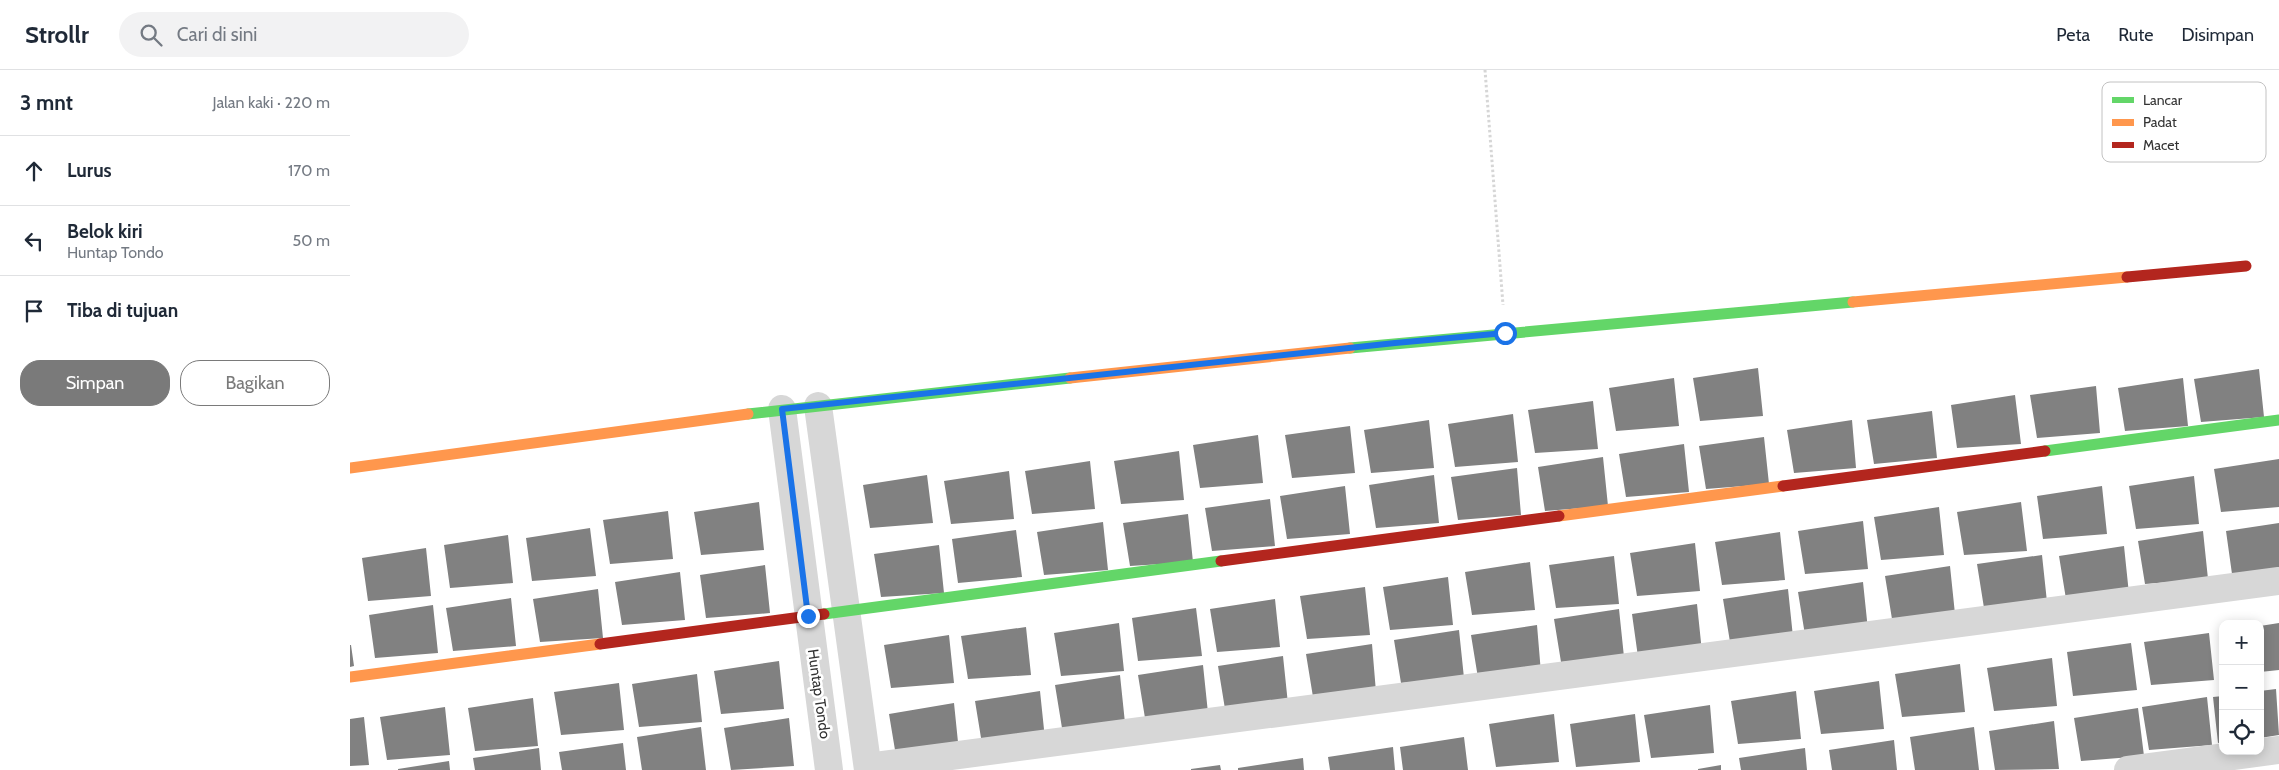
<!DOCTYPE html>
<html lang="id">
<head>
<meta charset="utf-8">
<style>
  :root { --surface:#fff; --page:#f2f2f3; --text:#1f2937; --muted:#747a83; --line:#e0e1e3; --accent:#7a7a7a }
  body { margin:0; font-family:Cabin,sans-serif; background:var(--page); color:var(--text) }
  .controls { position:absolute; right:15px; bottom:15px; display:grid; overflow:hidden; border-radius:10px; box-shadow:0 2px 12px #0003 }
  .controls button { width:45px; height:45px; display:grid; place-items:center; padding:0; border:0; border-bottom:1px solid var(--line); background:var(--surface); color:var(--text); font:25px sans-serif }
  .stop { position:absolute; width:15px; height:15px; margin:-11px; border:4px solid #1a73e8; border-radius:50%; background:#fff }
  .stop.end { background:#1a73e8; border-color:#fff; box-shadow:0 1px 5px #0008 }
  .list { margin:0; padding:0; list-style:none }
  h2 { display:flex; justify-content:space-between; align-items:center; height:65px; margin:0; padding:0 20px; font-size:21px }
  h2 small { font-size:16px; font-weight:400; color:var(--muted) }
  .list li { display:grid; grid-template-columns:32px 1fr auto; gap:15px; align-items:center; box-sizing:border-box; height:70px; padding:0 20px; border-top:1px solid var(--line) }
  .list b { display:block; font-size:19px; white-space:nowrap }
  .list p { margin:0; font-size:16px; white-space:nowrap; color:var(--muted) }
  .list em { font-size:16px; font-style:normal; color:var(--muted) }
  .actions { display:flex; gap:10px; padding:15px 20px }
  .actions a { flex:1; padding:11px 0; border:1px solid var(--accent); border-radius:20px; text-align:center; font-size:18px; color:var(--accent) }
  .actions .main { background:var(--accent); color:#fff }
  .icon { flex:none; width:28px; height:28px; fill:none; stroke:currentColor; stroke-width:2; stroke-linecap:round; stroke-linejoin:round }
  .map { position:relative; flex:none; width:1929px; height:700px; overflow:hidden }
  header { display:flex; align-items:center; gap:30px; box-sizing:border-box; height:70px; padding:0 25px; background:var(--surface); border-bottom:1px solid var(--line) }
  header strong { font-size:24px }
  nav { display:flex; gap:28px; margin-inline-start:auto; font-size:18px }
  .search { width:350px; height:45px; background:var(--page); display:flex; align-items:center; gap:12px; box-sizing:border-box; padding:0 18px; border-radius:28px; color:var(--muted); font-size:19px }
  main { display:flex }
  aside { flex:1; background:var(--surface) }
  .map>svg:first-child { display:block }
  .building { fill:#818181 }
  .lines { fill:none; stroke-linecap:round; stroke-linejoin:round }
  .path { stroke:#d6d6d6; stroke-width:3; stroke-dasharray:2.5 2.5; stroke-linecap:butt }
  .street { stroke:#d7d7d7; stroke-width:28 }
  .fast { stroke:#63d668; stroke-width:11 }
  .slow { stroke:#ff974d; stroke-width:11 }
  .jam { stroke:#b3261e; stroke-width:11 }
  .route { stroke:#1a73e8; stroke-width:6 }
  .labels { text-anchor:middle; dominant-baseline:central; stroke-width:5; stroke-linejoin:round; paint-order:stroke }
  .street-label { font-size:15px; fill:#333; stroke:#fff }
  .key { fill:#fff; stroke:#c2c2c2; stroke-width:1 }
  .key-label { font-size:14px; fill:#333 }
</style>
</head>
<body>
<header>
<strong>Strollr</strong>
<div class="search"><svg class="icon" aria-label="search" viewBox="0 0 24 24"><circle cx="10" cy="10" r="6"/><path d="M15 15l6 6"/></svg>Cari di sini</div>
<nav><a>Peta</a><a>Rute</a><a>Disimpan</a></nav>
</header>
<main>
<aside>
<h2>3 mnt<small>Jalan kaki · 220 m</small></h2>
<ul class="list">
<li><svg class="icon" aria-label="ahead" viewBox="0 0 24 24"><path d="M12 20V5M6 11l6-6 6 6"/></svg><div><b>Lurus</b></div><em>170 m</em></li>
<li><svg class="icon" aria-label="left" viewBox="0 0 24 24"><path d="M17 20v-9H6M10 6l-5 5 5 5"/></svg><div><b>Belok kiri</b><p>Huntap Tondo</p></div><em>50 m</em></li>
<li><svg class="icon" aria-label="arrive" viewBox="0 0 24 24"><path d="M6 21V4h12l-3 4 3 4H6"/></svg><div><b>Tiba di tujuan</b></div></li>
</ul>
<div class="actions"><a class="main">Simpan</a><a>Bagikan</a></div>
</aside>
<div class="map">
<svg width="1929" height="700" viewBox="0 0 1929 700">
  <rect width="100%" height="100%" fill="#fff"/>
  <path class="building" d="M1408 298 1413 346 1350 351 1343 308Z
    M1909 299 1914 347 1851 352 1844 309Z
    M1324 308 1329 356 1266 361 1259 318Z
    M1833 308 1838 356 1775 361 1768 318Z
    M1746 316 1750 363 1687 368 1680 325Z
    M1665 325 1671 374 1607 378 1601 335Z
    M1243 331 1248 379 1185 383 1178 340Z
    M1582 341 1587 388 1524 394 1517 350Z
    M1163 344 1168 392 1105 397 1098 354Z
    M1079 350 1084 398 1021 403 1014 360Z
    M1502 350 1506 398 1444 403 1437 360Z
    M1000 356 1005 403 942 408 935 365Z
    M908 365 913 413 850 418 843 375Z
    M1414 367 1419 414 1356 419 1349 376Z
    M1334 374 1339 422 1276 427 1269 384Z
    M829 381 834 430 771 434 764 391Z
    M1253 387 1258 436 1195 441 1188 397Z
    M1929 389V437L1871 442 1864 399Z
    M740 391 745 439 682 444 675 401Z
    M1167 398 1171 445 1108 450 1101 407Z
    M659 401 664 449 601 454 594 411Z
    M577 405 583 453 520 458 513 415Z
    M1084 405 1089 453 1026 458 1019 415Z
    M1844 406 1849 454 1786 459 1779 416Z
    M995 416 1000 464 937 469 930 426Z
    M1752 416 1757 464 1693 469 1687 426Z
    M920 429 925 476 862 481 855 438Z
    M409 432 414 480 351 485 344 442Z
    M1671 432 1677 481 1614 485 1607 442Z
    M1589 437 1594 485 1531 490 1524 447Z
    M318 441 323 489 260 494 253 450Z
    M838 444 843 492 780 496 773 453Z
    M1513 451 1518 499 1455 504 1448 461Z
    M753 452 758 500 694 505 687 462Z
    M1929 453V500L1882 504 1876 461Z
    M240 458 246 506 182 511 176 468Z
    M666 460 672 507 608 513 602 469Z
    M1853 461 1858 509 1795 514 1788 471Z
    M1430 462 1435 510 1372 515 1365 472Z
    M158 465 163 513 100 518 94 475Z
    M1345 473 1350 521 1287 526 1280 483Z
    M589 475 594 523 531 527 524 484Z
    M1774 476 1779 524 1716 529 1709 486Z
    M76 478 81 526 18 531 12 488Z
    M1692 485 1697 532 1634 538 1627 494Z
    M1264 486 1269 534 1206 538 1199 495Z
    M1180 492 1185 540 1122 545 1115 502Z
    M415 495 420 543 356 548 350 505Z
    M1600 496 1605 544 1542 549 1535 506Z
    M330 502 335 550 272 555 265 512Z
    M1098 507 1103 555 1040 560 1033 517Z
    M1513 512 1518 560 1455 565 1448 522Z
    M1015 517 1020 565 957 569 950 526Z
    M248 519 253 568 190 572 183 529Z
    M1438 519 1443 567 1380 572 1373 529Z
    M161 528 166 576 103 581 96 538Z
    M925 529 930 577 867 582 860 539Z
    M1347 534 1352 582 1288 587 1282 544Z
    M83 535 88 583 25 588 19 545Z
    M846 538 852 586 788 591 782 548Z
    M1269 539 1274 587 1211 592 1204 549Z
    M769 553 774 601 711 606 704 563Z
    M1929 553V600L1910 602V556Z
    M1187 555 1191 603 1128 608 1121 565Z
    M676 557 681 605 618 609 611 566Z
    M1109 560 1114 608 1051 613 1044 570Z
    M1859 563 1864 610 1801 615 1794 572Z
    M599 565 604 613 541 618 534 575Z
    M1781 573 1787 620 1723 626 1717 582Z
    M1022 574 1026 622 963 627 956 584Z
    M0 575H1L4 596 0 597Z
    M933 586 938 634 875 639 868 596Z
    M1702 588 1707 636 1644 641 1637 598Z
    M429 591 434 639 371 644 364 601Z
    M1610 594 1615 642 1552 647 1545 604Z
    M853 595 858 643 795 648 788 605Z
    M347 604 352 652 289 657 282 614Z
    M770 605 775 653 712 658 705 615Z
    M1529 611 1534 659 1471 664 1464 621Z
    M269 613 274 660 211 665 204 622Z
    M1926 619 1929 665 1910 668V621Z
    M690 621 695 669 632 674 625 631Z
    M1446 621 1451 669 1388 674 1381 631Z
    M1873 626V672L1868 673 1863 627Z
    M1857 627 1862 675 1799 680 1792 637Z
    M183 628 188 676 125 681 118 638Z
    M604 633 609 682 546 686 539 644Z
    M1360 635 1364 683 1301 688 1294 645Z
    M95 637 100 685 37 690 30 647Z
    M1788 638 1794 686 1731 691 1724 648Z
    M1204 644 1209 692 1146 697 1139 654Z
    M1285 644 1290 692 1226 697 1220 654Z
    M14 647 19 695 0 696V649Z
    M439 648 444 696 381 700 374 658Z
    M1704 651 1709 699 1645 700 1639 661Z
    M351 657 356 700H292L287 667Z
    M1624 657 1629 700H1565L1560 667Z
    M1114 667 1118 700H1053L1050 677Z
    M1544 670 1547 700H1482L1479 680Z
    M273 673 276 700H212L209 682Z
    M1043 677 1045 700H980L978 687Z
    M189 678 191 700H125L123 688Z
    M1455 678 1457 700H1391L1389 688Z
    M953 688 954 700H888V698Z
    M99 691 100 700H48V699Z
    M870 695 871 700H841V699Z
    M1371 695V700H1348V699Z"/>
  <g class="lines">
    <path class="path" d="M1135 0 1153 235"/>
    <path class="street" d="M468 336 518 700
      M432 339 479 700
      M518 697 1929 511
      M1778 700 1929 680"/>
    <path class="fast" d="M1000 278 1503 232
      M398 344 720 308
      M1695 381 1929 350
      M474 544 871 491"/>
    <path class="slow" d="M1503 232 1777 207
      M720 308 1000 278
      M0 398 398 344
      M1209 446 1433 416
      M0 607 250 574"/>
    <path class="jam" d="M1777 207 1896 196
      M1433 416 1695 381
      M871 491 1209 446
      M250 574 474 544"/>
  </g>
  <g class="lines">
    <path class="route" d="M458 546 432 339 1045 273 1155 263"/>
  </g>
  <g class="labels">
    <g class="street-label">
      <text transform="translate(469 624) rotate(82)">Huntap Tondo</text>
    </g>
  </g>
  <rect x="1752" y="12" width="164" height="80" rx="8" class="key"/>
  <rect x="1762" y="27" width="22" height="6" fill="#63d668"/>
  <rect x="1762" y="49" width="22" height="7" fill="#ff974d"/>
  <rect x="1762" y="72" width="22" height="6" fill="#b3261e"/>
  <g class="key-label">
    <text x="1793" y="35">Lancar</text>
    <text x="1793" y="57">Padat</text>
    <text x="1793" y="80">Macet</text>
  </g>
</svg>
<div class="controls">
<button>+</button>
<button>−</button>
<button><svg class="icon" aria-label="locate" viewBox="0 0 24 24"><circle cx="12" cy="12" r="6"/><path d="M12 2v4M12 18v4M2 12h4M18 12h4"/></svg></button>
</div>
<div class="stop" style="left:1155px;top:263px"></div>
<div class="stop end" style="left:458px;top:546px"></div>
</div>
</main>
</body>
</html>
